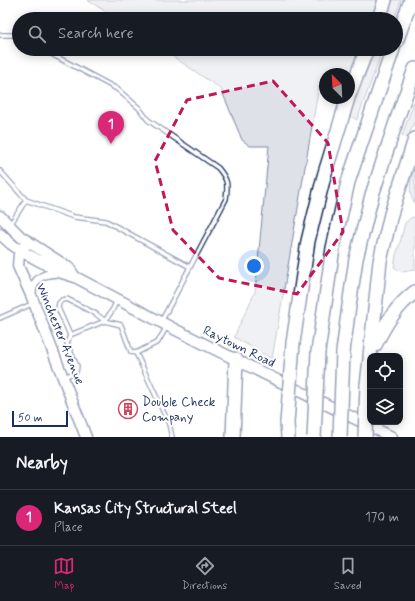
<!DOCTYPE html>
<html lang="en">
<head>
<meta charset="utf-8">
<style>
  :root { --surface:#171b24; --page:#242831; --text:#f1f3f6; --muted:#9ea1a6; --line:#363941; --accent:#db2777 }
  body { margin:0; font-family:Mynerve,sans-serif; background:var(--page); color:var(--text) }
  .controls { position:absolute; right:12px; bottom:12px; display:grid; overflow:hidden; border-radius:8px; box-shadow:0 2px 10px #0003 }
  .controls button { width:36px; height:36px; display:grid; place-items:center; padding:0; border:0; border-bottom:1px solid var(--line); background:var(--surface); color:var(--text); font:20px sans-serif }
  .compass { position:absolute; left:319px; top:68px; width:36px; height:36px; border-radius:50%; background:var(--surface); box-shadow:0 2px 10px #0003; rotate:336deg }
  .scale { position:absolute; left:12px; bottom:10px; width:56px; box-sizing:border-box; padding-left:4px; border:2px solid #1b2f5e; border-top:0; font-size:11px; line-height:14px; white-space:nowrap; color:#1b2f5e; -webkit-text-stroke:3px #fff; paint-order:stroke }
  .you { position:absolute; left:254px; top:266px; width:14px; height:14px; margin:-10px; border:3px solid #fff; border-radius:50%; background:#1a73e8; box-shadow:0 0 0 6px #1a73e833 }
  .badge { display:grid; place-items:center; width:26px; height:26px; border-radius:50%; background:var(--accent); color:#fff; font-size:13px; font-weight:700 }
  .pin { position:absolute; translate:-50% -33px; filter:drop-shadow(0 1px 2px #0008) }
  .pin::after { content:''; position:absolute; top:21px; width:14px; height:12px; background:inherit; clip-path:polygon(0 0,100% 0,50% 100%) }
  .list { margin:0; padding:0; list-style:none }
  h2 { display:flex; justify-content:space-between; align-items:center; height:52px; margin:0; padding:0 16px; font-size:17px }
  h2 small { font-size:13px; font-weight:400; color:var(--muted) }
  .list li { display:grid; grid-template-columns:26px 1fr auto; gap:12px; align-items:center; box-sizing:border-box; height:56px; padding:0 16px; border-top:1px solid var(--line) }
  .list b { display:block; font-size:15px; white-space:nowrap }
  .list p { margin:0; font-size:13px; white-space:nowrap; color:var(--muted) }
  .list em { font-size:13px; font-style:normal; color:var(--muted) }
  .icon { flex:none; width:22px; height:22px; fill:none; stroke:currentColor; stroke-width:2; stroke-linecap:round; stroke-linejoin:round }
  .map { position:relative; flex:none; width:415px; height:437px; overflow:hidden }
  .search { position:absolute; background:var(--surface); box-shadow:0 2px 10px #0003; left:12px; right:12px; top:12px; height:44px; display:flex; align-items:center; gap:10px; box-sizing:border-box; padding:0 14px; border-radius:22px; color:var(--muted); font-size:15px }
  .sheet { height:108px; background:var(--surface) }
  nav { display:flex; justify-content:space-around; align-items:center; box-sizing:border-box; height:56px; border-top:1px solid var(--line); background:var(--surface); font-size:11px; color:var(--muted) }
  nav a { display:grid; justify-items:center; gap:2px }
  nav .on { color:var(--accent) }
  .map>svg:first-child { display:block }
  .green { fill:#dee1e7; stroke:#7c88a2 }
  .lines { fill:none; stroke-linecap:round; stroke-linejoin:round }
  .lane-casing { stroke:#1b2f5e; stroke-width:6 }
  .street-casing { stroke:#1b2f5e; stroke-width:10 }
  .secondary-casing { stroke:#1b2f5e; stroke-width:13 }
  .highway-casing { stroke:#1b2f5e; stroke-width:16 }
  .lane { stroke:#fff; stroke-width:3.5 }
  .street { stroke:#fff; stroke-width:7 }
  .secondary { stroke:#fff; stroke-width:10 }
  .highway { stroke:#fff; stroke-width:13 }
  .highway-bridge-casing { stroke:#1b2f5e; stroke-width:16; stroke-linecap:butt }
  .highway-bridge { stroke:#fff; stroke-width:13 }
  .marked { fill:none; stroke:#c2185b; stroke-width:3; stroke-dasharray:8 5; stroke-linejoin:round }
  .labels { text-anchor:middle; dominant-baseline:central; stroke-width:4; stroke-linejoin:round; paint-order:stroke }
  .street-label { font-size:13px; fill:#1b2f5e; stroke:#fff }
  .poi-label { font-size:13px; fill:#1b2f5e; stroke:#fff; text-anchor:start }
</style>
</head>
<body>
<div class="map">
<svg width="415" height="437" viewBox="0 0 415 437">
  <rect width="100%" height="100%" fill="#fff"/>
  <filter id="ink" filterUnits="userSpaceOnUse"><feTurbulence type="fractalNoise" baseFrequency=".025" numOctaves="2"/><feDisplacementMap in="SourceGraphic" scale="8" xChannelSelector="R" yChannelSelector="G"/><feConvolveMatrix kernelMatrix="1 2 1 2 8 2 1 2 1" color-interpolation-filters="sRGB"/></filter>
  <g filter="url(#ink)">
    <path class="green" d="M87 0H380L372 19H118Z
      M390 0H401L394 19H384Z
      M162 49H360L349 78V74H325V87L319 86 272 359 234 337 255 292 269 146H250L242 140 221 89Z
      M373 49H383L357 120 349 115Z
      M415 100V119L408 138 402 135Z
      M415 165V204C407 192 411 178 415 165Z
      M412 217 415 218V270L402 272 394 267 396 255 401 239 405 223Z"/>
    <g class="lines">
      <defs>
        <path id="lane" d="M0 35H15L19 37
          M42 49 117 89 139 108 148 120 218 168C228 180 228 184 226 199L161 322
          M0 171 26 200
          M10 225 26 200 74 217 106 221 190 267
          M0 318 34 303
          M70 335 58 308 59 303 62 300 67 299 96 314 105 321 121 325 131 352 136 353 158 342 167 326
          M136 353 169 424 172 437
          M64 377 76 372 77 366 67 344 70 335 105 321 113 309 117 300"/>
        <path id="street" d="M31 295C32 292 33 287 34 285 39 274 51 273 61 273"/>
        <path id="secondary" d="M0 216 21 237 69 268 75 277
          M0 234 11 244 21 251 62 273 75 277 176 330 392 437
          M28 241 19 254 18 266 31 295 86 437"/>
        <path id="highway" d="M379 19 385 0
          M396 42 411 0
          M349 95 367 49
          M293 343 308 241 324 176 348 98
          M375 345C385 325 396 306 415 292
          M318 352 333 248 348 182 393 49
          M343 352 348 313 356 259 372 195 397 119 415 69
          M370 356 380 261 391 214 415 139
          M367 385 370 359
          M287 423 288 437
          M233 437 236 359"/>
      </defs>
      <use href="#lane" class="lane-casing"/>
      <use href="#street" class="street-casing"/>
      <use href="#secondary" class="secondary-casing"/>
      <use href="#highway" class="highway-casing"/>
      <use href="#lane" class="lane"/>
      <use href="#street" class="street"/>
      <use href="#secondary" class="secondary"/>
      <use href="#highway" class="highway"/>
      <defs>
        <path id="highway-bridge" d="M287 423 293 343
          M314 437 318 352
          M340 437 343 352
          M365 437 367 385"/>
      </defs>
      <use href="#highway-bridge" class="highway-bridge-casing"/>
      <use href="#highway-bridge" class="highway-bridge"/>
    </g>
  </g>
  <path d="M0 0H415V437H0ZM273 81 328 143 343 232 297 294 219 278 173 230 155 161 187 100Z" fill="#fff" fill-opacity=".55" fill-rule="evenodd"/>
  <path class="marked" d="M273 81 328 143 343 232 297 294 219 278 173 230 155 161 187 100Z"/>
  <defs>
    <symbol id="building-ring" viewBox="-11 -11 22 22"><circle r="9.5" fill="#fff" stroke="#d1495b" stroke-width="1.5"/><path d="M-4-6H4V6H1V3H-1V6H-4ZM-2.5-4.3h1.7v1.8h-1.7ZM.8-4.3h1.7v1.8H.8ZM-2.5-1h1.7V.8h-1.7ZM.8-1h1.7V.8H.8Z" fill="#d1495b"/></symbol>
  </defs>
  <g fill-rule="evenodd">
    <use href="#building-ring" x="117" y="398" width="22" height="22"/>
  </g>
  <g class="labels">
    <g class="street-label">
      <text transform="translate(60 334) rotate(68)">Winchester Avenue</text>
      <text transform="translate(239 347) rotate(26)">Raytown Road</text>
    </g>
    <g class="poi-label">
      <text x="142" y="402">Double Check<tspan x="142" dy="15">Company</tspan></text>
    </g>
  </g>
</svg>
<div class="controls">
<button><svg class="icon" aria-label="locate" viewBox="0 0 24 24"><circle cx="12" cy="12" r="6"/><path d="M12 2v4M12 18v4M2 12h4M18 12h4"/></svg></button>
<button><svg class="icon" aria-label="layers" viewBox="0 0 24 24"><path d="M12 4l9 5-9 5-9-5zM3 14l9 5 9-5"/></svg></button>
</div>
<svg class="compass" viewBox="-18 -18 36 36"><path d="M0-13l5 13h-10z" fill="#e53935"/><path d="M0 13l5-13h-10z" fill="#9ea1a6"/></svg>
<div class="scale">50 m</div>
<div class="you"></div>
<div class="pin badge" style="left:111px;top:144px">1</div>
<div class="search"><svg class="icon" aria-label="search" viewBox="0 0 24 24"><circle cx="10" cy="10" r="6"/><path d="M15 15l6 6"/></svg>Search here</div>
</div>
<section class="sheet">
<h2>Nearby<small></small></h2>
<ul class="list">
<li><span class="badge">1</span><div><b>Kansas City Structural Steel</b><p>Place</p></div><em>170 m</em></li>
</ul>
</section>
<nav>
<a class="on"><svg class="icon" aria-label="map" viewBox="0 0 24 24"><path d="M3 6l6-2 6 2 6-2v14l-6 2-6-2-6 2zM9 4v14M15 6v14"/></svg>Map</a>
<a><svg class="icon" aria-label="directions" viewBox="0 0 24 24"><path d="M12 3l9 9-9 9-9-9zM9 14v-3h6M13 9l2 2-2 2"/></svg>Directions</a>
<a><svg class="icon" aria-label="saved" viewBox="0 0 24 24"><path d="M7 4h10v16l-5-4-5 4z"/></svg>Saved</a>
</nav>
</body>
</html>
